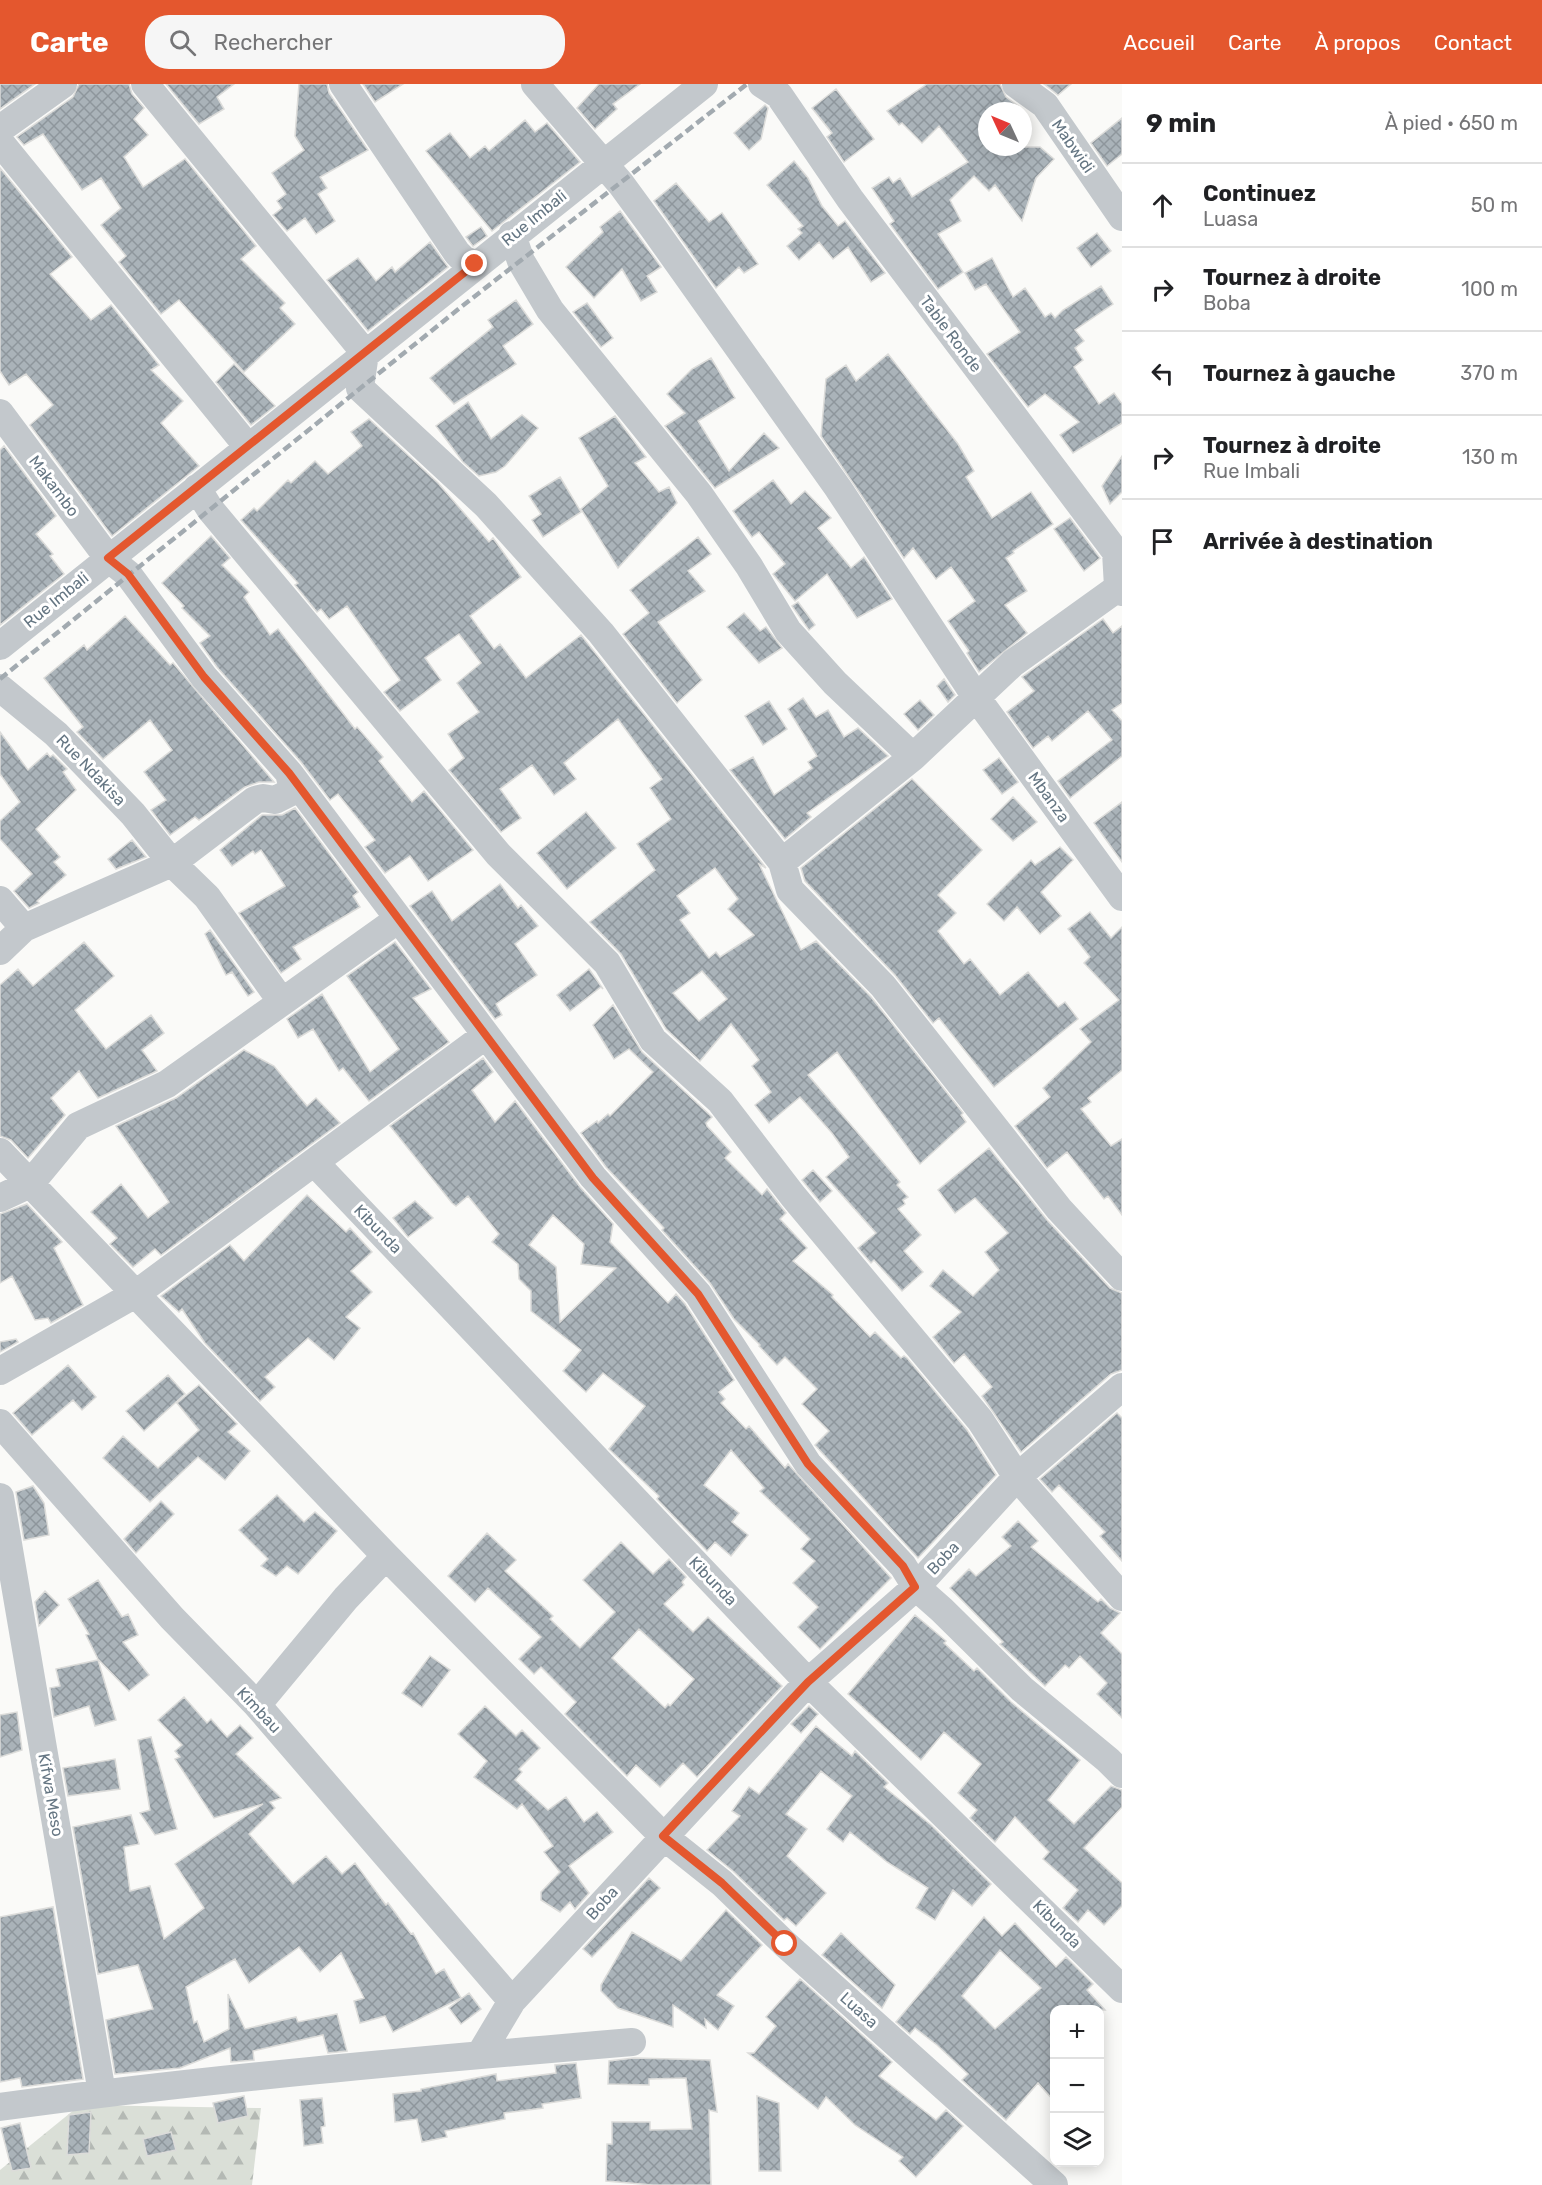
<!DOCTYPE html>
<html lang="fr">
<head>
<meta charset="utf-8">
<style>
  :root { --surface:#fff; --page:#f6f6f6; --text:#202124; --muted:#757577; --line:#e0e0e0; --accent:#e4572e }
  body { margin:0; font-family:Rubik,sans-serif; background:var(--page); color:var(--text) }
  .controls { position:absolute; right:18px; bottom:18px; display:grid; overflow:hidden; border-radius:12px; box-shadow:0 3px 15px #0003 }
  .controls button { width:54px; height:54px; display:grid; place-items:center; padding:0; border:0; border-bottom:2px solid var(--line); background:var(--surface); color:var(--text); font:30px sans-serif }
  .compass { position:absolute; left:978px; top:18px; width:54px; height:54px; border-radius:50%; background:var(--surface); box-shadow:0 3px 15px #0003; rotate:314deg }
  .stop { position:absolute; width:18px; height:18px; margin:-14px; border:4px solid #e4572e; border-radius:50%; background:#fff }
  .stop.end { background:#e4572e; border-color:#fff; box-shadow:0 2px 6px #0008 }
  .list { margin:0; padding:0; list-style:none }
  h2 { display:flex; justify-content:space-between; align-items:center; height:78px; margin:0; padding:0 24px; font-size:26px }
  h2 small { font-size:20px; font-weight:400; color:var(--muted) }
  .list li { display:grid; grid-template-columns:39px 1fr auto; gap:18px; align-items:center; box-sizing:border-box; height:84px; padding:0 24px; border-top:2px solid var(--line) }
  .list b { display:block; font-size:22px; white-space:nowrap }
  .list p { margin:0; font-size:20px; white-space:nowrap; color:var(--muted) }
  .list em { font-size:20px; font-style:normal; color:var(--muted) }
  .icon { flex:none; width:33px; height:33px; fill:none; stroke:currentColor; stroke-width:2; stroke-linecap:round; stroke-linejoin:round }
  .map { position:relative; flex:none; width:1122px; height:2101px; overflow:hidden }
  header { display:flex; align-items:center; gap:36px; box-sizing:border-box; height:84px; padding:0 30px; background:var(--accent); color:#fff }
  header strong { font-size:28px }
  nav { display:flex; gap:33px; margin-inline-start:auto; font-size:21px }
  .search { width:420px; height:54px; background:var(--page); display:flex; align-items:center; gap:15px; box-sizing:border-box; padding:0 21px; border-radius:24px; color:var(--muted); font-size:22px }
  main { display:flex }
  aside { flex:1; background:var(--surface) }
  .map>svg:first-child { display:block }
  .forest { fill:url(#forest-firs) }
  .building { fill:url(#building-cross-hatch); stroke:#dcdcda; stroke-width:1.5; fill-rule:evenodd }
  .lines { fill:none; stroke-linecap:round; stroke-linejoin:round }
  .minor { stroke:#c3c8cc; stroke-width:28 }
  .rail { stroke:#a2aab0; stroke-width:4.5; stroke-dasharray:9 4.5; stroke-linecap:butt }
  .route { stroke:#e4572e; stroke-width:8 }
  .labels { text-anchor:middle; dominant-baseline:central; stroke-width:6; stroke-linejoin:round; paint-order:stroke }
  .street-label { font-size:16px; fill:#657683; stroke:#fff }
</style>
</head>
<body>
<header>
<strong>Carte</strong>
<div class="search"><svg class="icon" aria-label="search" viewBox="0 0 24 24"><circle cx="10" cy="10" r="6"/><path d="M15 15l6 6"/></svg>Rechercher</div>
<nav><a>Accueil</a><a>Carte</a><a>À propos</a><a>Contact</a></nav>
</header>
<main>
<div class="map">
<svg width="1122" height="2101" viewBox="0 0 1122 2101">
  <defs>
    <pattern id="forest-firs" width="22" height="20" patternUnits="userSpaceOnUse" patternTransform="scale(1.5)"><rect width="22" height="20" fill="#dadfd7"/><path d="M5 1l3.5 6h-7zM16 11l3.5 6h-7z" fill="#b4b9b4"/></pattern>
    <pattern id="building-cross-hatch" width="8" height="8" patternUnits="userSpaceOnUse" patternTransform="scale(1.5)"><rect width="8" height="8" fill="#aab3b9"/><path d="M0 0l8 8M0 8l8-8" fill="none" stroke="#8e969c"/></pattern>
  </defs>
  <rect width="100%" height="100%" fill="#fafaf8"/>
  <path class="forest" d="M80 2021 261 2024 252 2101H0V2086Z"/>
  <path class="building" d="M0 0H35L0 25Z
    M79 0H129L132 10 144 24 134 35 148 51 124 73 143 103 185 75 256 162 241 175 285 219 280 224 295 240 244 288 179 216 161 230 119 178 126 172 101 141 121 124 101 94 82 106 43 50 24 61 17 53 73 13Z
    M166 0H234L217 13 224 25 199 40Z
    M299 0H327L329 9 368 66 320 93 327 104 318 110 335 137 316 150 305 134 287 147 273 131 282 124 277 117 286 110 272 89 304 66 295 52Z
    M363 0H403L375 18Z
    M599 0H640L613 20 617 25 595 45 577 24Z
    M927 0H1000L1006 13 1018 22 1010 27H987V63H1040L1054 75 1036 94 1022 137 995 101 989 107 974 92 950 116 961 137 938 150 963 188 938 205 890 140 894 137 872 104 889 93 893 99 900 94 912 113 968 78 939 42 922 59 902 39 899 41 887 27Z
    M1044 0H1071L1058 11Z
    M836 5 874 55 844 78 827 53 832 49 812 24Z
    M765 21 768 24 761 55 749 66 734 49Z
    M1122 34V70L1107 82 1091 59Z
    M525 36 535 48 547 39 580 78 492 147 426 67 450 49 470 74 485 62 489 67Z
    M794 77 808 94 822 122 838 142 845 137 885 189 871 198 848 163 833 175 819 158 799 176 787 162 802 149 798 145 803 142 767 101Z
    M0 84 72 173 50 190 91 236 111 221 159 281 151 286 183 317 161 339 199 382 112 452 30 341 53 321 26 290 9 301 0 287Z
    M676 99 709 138 722 129 758 180 744 189 739 183 716 204 654 117Z
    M620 127 661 183 647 192 657 208 641 217 622 185 594 214 566 183 603 148 600 143Z
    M481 143 487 152 473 162 466 153Z
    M1097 149 1111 167 1091 183 1077 164Z
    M430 158 448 183 368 247 327 196 358 174 376 197 392 183 395 188Z
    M992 174 1013 213 1025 204 1045 233 1051 229 1055 234 1063 226 1101 202 1113 220 1075 246 1084 257 1075 264 1083 276 1074 283 1099 320 1114 309 1122 320V339L1073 369 1060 351 1079 338 1045 310 1028 323 987 270 1020 248 986 200 975 206 965 189Z
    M516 216 533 240 503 262 516 280 454 320 430 294 493 243 488 236Z
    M587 219 613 254 601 263 573 228Z
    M888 270 958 360 974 387 966 393 992 434 1031 408 1053 440 1013 467 1014 469 1006 474 1027 507 1005 521 1027 549 979 588 967 569 969 567 948 537 975 517 951 483 936 495 913 464 904 474 821 352 826 295 846 281 856 297Z
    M711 274 735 314 698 337 729 387 764 349 779 364 715 404 665 342 685 329 667 310 692 285Z
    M234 280 275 322 251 341 216 298Z
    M468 318 491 355 522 331 538 344 505 382 496 388 479 392 463 378 436 342Z
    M615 332 646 373 635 379 659 408 669 403 677 419 618 484 581 425 608 402 579 354Z
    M369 335 438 399 489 458 493 454 521 493 470 532 494 565 500 560 526 594 581 551 766 784 759 780 801 866 816 857 871 913 963 1029 961 1031 966 1038 920 1080 837 968 808 991 900 1098 897 1101 908 1113 903 1116 905 1120 898 1125 921 1151 904 1167 923 1188 902 1207 874 1176 871 1179 858 1164 876 1149 826 1093 849 1073 832 1049 800 1013 769 1039 755 1021 771 1008 752 982 759 976 731 940 700 977 666 945 621 870 590 838 655 786 637 760 671 735 650 704 662 695 618 635 564 679 576 695 554 711 532 681 500 705 521 734 501 748 449 686 464 674 448 650 479 628 457 599 481 579 459 550 425 574 441 596 400 627 384 608 400 596 347 522 329 535 321 525 317 528 295 501 298 499 241 436 254 424 257 427 288 396 291 399 315 377 328 390 362 362 351 348ZM715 784 738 815 728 825 754 851 720 873 716 868 709 874 680 836 690 829 677 812ZM702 887 727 915 699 937 673 909Z
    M4 362 56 432 36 450 53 470 50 472 64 490 0 541V366Z
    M1122 372V408L1110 420 1102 402Z
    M560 393 581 428 543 453 532 436 541 430 529 412Z
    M773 396 791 420 805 407 831 434 818 444 851 484 864 473 892 515 857 534 827 490 795 517 773 490 785 480 759 448 752 453 733 427Z
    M1070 434 1100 474 1084 487 1054 445Z
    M211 452 230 474 222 481 249 508 244 513 270 551 278 545 355 645 357 643 383 673 379 677 412 718 424 707 473 766 428 797 410 772 385 789 365 763 375 756 338 710 330 716 301 678 217 583 200 559 210 552 182 524 184 522 162 499Z
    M698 453 711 470 688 487 705 507 658 538 702 596 677 619 623 550 649 529 630 506Z
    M798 518 815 541 809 546 792 522Z
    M744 529 760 547 766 543 782 564 759 579 727 543Z
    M125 532 170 581 173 579 274 698H259L245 703 199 736 195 733 170 751 151 726 166 716 144 688 172 666 150 636 103 675 77 648 83 643 44 594 84 561 87 566Z
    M1103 535 1113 549 1122 542V619L1112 626 1122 637V672L1070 714 1058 697 1112 656 1088 627 1052 657 1048 652 1033 664 1007 628 1034 607 1022 593Z
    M944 595 955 611 948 618 937 602Z
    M803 614 816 633 828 626 844 653 858 644 888 672 807 729 811 733 785 755 730 686 753 673 774 711 812 684 808 678 817 672 788 625Z
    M920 616 934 631 918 646 904 630Z
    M769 617 787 645 763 661 745 632Z
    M0 648 28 686 47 669 50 673 53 671 67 685 63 688 76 706 36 745 60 773 54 778 66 791 37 817 39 819 29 824 14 807 32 790 0 755V737L20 718 0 690Z
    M999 674 1018 698 1002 710 983 686Z
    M912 695 982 766 938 811 956 829 938 847 964 880 970 875 1000 911 1028 888 1058 923 1065 918 1078 935 994 1003 939 934 933 939 895 891 805 797 801 784Z
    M1013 713 1037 738 1013 757 991 735Z
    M1122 718V778L1094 739Z
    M295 724 358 808 353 812 360 823 293 863 301 875 281 889 239 829 285 802 261 766 255 770 253 767 232 782 220 766 262 731H282Z
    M586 728 616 764 567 805 537 769Z
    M132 756 146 773 116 785 108 775Z
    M1060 763 1073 776 1041 808 1061 832 1040 850 1017 823 1004 837 987 820 1031 776 1035 781Z
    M500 800 518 824 521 821 538 842 515 860 537 891 496 920 502 931 495 935 410 822 432 807 452 837Z
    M1090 828 1111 854 1122 843V986L1088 1014 1091 1018 1081 1025 1111 1062 1122 1055V1131L1108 1112 1104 1115 1067 1068 1047 1084 1015 1042 1050 1013 1043 1004 1091 958 1080 945 1119 916 1084 879 1090 873 1068 845Z
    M210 846 254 908 248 912 232 888 226 891 205 850Z
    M84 858 114 892 75 926 106 965 151 931 164 949 142 966 157 987 98 1014 79 987 51 1014 65 1031 28 1074 11 1056 0 1052V901L18 885 33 902Z
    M395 858 431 905 413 914 449 958 369 1017 343 984 339 987 313 945 298 954 287 935 322 910 370 988 399 965 347 892Z
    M589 885 603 905 601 903 570 927 557 911Z
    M613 921 642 968 712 1033 706 1039 707 1042 731 1068 725 1074 762 1111 767 1105 786 1129 780 1135 807 1164 793 1177 833 1211 832 1213 870 1253 875 1248 901 1274 904 1272 907 1274 967 1346 996 1391 918 1474 815 1361 829 1347 802 1320 817 1305 785 1273 777 1281 759 1262 760 1261 734 1235 710 1199 662 1146 664 1144 606 1083 581 1049 597 1037 598 1039 608 1030 610 1032 653 988 629 965 614 975 593 941Z
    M244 966 274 982 307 1022 316 1014 340 1039 161 1171 155 1165 133 1183 110 1160 117 1154 91 1128 121 1100 148 1134 169 1118 116 1042 176 1014Z
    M483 974 493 988 472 1006 495 1038 515 1017 580 1103 613 1140 610 1158 668 1219 676 1210 685 1220 734 1296 719 1308 725 1315 721 1319 746 1345 749 1342 785 1384 788 1380 891 1494 820 1565 798 1543 818 1523 793 1499 815 1477 801 1465 810 1455 760 1407 764 1404 731 1366 704 1401 739 1429 732 1438 748 1451 731 1472 715 1458 707 1467 657 1415 659 1412 609 1365 645 1322 603 1289 586 1308 563 1287 581 1266 531 1227V1207L519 1195 518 1180 492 1158 499 1150 468 1112 456 1122 452 1119 390 1042ZM553 1131 584 1160 581 1180 616 1184 560 1238 556 1183 529 1161Z
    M989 1064 1047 1136 1110 1204 1122 1209V1286L1111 1290 1021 1368 982 1312 992 1303 964 1270 954 1279 933 1253 961 1228 930 1202 943 1186 973 1212 999 1186 985 1168 1008 1149 975 1114 955 1129 938 1106Z
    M813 1086 832 1107 820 1118 802 1096Z
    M307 1111 346 1148 350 1144 372 1168 351 1187 372 1208 346 1233 360 1244 334 1276 308 1254 265 1293 275 1303 260 1317 205 1259 182 1225 179 1228 161 1212 230 1161 244 1177Z
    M415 1117 433 1134 408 1153 393 1134Z
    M27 1120 62 1158 54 1164 83 1221 51 1239 48 1234 35 1236 12 1192 0 1199V1130Z
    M16 1255 18 1258 0 1268V1258Z
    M68 1281 96 1313 82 1326 73 1316 32 1351 13 1329Z
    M168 1291 185 1310 144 1347 126 1327Z
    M199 1301 237 1340 228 1348 250 1367 225 1396 198 1373 150 1418 103 1374 123 1352 158 1384 199 1346 177 1319Z
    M1117 1329 1122 1334V1477L1100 1452 1105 1448 1059 1401 1052 1408 1040 1395Z
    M33 1402 44 1419 49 1451 24 1456 16 1408Z
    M277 1411 304 1438 315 1428 337 1447 298 1490 287 1482 276 1492 261 1482 268 1475 239 1446Z
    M161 1417 174 1430 136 1469 124 1455Z
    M1018 1437 1038 1457 1031 1463 1098 1518 1101 1515 1110 1524 1120 1529 1101 1549 1122 1570V1634L1097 1610 1107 1599 1080 1572 1069 1584 1065 1581 1045 1602 1000 1560 1003 1558 950 1504 969 1485 976 1492 1011 1462 1002 1453Z
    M487 1449 516 1476 505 1487 553 1532 550 1535 580 1564 615 1528 583 1496 621 1458 653 1490 669 1475 686 1493 682 1498 684 1501 664 1520 693 1548 708 1533 782 1602 697 1693 683 1679 660 1703 636 1681 627 1692 565 1630 576 1618 541 1583 534 1590 519 1575 541 1553 488 1504 475 1518 448 1492ZM639 1545 694 1595 670 1622 668 1620 665 1624 612 1574Z
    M98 1496 122 1533 128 1530 138 1551 123 1558 149 1591 129 1607 98 1575 86 1551 89 1550 68 1515Z
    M45 1507 59 1521 39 1542 35 1518Z
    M915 1531 946 1557 944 1559 974 1587 977 1584 1011 1618 1080 1676 1048 1716 1074 1740 1111 1702 1122 1706V1723L1084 1764 1122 1799V1822L1104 1841 1088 1826 1078 1838 1063 1824 1078 1806 1043 1775 1049 1768 1015 1733 995 1758 970 1734 977 1726 958 1709 981 1680 944 1648 921 1676 848 1610Z
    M430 1572 450 1586 422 1623 402 1609Z
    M98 1576 116 1636 95 1642 89 1622 54 1633 50 1604 60 1602 56 1585Z
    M184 1613 207 1639 211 1635 227 1653 240 1641 253 1654 236 1670 281 1714 270 1718 275 1724 249 1750 293 1800 326 1772 342 1790 355 1779 386 1821 388 1819 411 1850 413 1849 436 1890 444 1885 461 1914 393 1948 385 1932 360 1939 354 1917 364 1914 341 1869 320 1888 299 1863 249 1899 235 1875 186 1903 194 1939 197 1937 204 1958 229 1945 228 1910 245 1945 296 1933 298 1938 337 1930 347 1967 328 1969 323 1951 253 1967 254 1976 231 1978 230 1964 180 1984 115 1990 106 1936 153 1925 138 1881 98 1890 73 1743 131 1731 139 1760 124 1763 130 1807 150 1802 164 1855 204 1824 175 1780 263 1720 214 1734 175 1675 180 1673 175 1667 182 1661 158 1636Z
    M485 1622 516 1652 522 1646 540 1664 519 1685 522 1688 515 1696 548 1726 566 1713 584 1738 597 1728 613 1748 569 1782 589 1809 575 1825 570 1818 560 1828 541 1816V1808L560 1788 544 1768 553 1762 522 1720 517 1725 474 1693 487 1677 458 1650Z
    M809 1622 818 1630 801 1649 791 1640Z
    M17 1628 22 1666 0 1673V1631Z
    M816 1642 852 1672 855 1667 888 1699 884 1703 931 1741 991 1800 972 1822 953 1806 935 1836 916 1824 928 1804 887 1778 850 1748 843 1758 827 1745 852 1712 821 1687 786 1730 807 1745 787 1772 826 1809 796 1842 787 1834 784 1836 733 1787 707 1766 740 1732 732 1727 749 1703 759 1710Z
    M151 1653 177 1745 155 1751 140 1729 150 1726 138 1656Z
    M115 1675 120 1705 68 1712 63 1684Z
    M649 1794 660 1804 592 1873 583 1865Z
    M53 1823 83 1995 22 2003 20 1994 0 1998V1833Z
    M726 1826 762 1861 717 1911 734 1922 718 1946 705 1935 706 1944 673 1921V1943L618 1924 601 1907V1901L632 1848 681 1877Z
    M984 1833 1002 1852 1015 1839 1056 1883 1066 1873 1093 1900 1087 1906 1105 1926H1054V2017L1038 1999 1006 2036 962 1996 968 1990 937 1961 915 1944 910 1950 896 1938ZM1000 1866 1041 1904 995 1945 962 1912Z
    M841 1849 895 1901 882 1924 822 1871Z
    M800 1895 892 1978 879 1992 936 2036 946 2026 963 2042 916 2093 899 2077 903 2073 855 2041 826 2013 818 2025 748 1969H754L776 1942 766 1933Z
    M469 1909 481 1925 461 1940 449 1924Z
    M634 1974 710 1976 717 2028 709 2026 711 2101H653L606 2097 607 2060H612V2038H650V2046L692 2045 686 1994 649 1995V2001L608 2000 609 1977Z
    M576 1979 581 2014 542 2020 543 2024 504 2029 505 2035 445 2047 447 2053 422 2058 417 2035 395 2038 393 2010 421 2007V2005L496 1990 497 1997 556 1989 555 1981Z
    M244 2012 248 2032 218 2039 213 2019Z
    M757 2012 779 2019 781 2087H759Z
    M322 2014 325 2042 321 2043 323 2059 304 2062 300 2016Z
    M91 2028 89 2069 67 2071 69 2031Z
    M20 2039 31 2084 12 2087 1 2044Z
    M171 2048 176 2066 147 2072 143 2055Z"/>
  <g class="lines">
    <path class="minor" d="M145 0 365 269 360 304 486 421 601 549 782 778 790 806 883 902 1059 1125 1122 1193
      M343 0 457 169 464 176 475 180
      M535 0 621 100 654 145 838 404 976 613 1122 813
      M762 0 779 11 850 115 1116 468 1118 503 1122 508
      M1016 0 1045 21 1122 133
      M0 45 63 0
      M0 58 248 363
      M512 151 521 177 550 226 699 410 749 482 788 547 835 599 913 673
      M0 329 108 474 128 490 204 593 289 689 593 1093 698 1210 808 1380 903 1482 916 1503 942 1526 1022 1605 1108 1676 1122 1690
      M197 404 210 425 498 770 607 879 653 956 720 1017 793 1112 980 1336 1017 1393 1122 1513
      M0 562 704 0
      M0 604 56 650 133 730 172 779 207 813 282 918
      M782 778 913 673 1013 579 1122 501
      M0 816 24 844
      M0 867 24 844 172 779 255 716 263 714 275 716 289 709 292 701 289 689
      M0 1068 386 1472 663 1752 722 1799 785 1860 1054 2101
      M315 1079 808 1598 1122 1905
      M0 1114 30 1100 78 1042 167 1000 397 836
      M0 1287 137 1209 486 951
      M0 1339 172 1534 257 1621 512 1917
      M0 1413 102 2009
      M257 1621 346 1514 386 1472
      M481 1969 512 1917 808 1598 916 1503 1017 1393 1122 1303
      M0 2023C210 1994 421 1976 632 1958"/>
    <path class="rail" d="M0 595 461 223 747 0"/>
  </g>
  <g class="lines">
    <path class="route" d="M475 180 108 474 128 490 204 593 289 689 593 1094 698 1210 808 1380 903 1482 915 1503 808 1598 663 1752 722 1799 785 1860"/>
  </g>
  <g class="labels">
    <g class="street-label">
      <text transform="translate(1073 62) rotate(55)">Mabwidi</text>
      <text transform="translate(534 134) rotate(-39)">Rue Imbali</text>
      <text transform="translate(951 250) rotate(53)">Table Ronde</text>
      <text transform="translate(54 402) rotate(53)">Makambo</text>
      <text transform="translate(56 516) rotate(-39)">Rue Imbali</text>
      <text transform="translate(91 686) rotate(46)">Rue Ndakisa</text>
      <text transform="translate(1049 713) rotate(54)">Mbanza</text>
      <text transform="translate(378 1145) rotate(46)">Kibunda</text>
      <text transform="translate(943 1474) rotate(-47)">Boba</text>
      <text transform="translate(713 1497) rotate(46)">Kibunda</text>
      <text transform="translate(259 1626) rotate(47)">Kimbau</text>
      <text transform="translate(51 1711) rotate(80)">Kifwa Meso</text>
      <text transform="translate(602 1819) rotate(-48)">Boba</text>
      <text transform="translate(1057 1840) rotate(45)">Kibunda</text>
      <text transform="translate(859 1926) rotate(42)">Luasa</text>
    </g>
  </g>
</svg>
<div class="controls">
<button>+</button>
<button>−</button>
<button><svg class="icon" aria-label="layers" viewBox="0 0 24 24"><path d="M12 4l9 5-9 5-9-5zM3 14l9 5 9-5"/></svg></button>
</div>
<svg class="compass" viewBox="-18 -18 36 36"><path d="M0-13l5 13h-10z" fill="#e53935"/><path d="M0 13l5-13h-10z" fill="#757577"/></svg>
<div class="stop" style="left:785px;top:1860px"></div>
<div class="stop end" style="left:475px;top:180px"></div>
</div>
<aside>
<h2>9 min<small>À pied · 650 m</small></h2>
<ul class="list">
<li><svg class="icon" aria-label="ahead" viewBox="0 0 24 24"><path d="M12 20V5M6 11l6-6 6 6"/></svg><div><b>Continuez</b><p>Luasa</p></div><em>50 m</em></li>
<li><svg class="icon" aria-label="right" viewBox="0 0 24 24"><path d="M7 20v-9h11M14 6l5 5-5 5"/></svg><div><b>Tournez à droite</b><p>Boba</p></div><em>100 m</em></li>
<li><svg class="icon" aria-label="left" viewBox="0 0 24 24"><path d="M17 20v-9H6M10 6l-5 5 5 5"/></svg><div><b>Tournez à gauche</b></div><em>370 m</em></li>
<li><svg class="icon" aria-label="right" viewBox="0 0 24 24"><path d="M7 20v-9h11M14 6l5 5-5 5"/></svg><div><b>Tournez à droite</b><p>Rue Imbali</p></div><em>130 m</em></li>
<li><svg class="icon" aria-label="arrive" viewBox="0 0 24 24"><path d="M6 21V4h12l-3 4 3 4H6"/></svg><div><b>Arrivée à destination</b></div></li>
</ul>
</aside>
</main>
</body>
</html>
